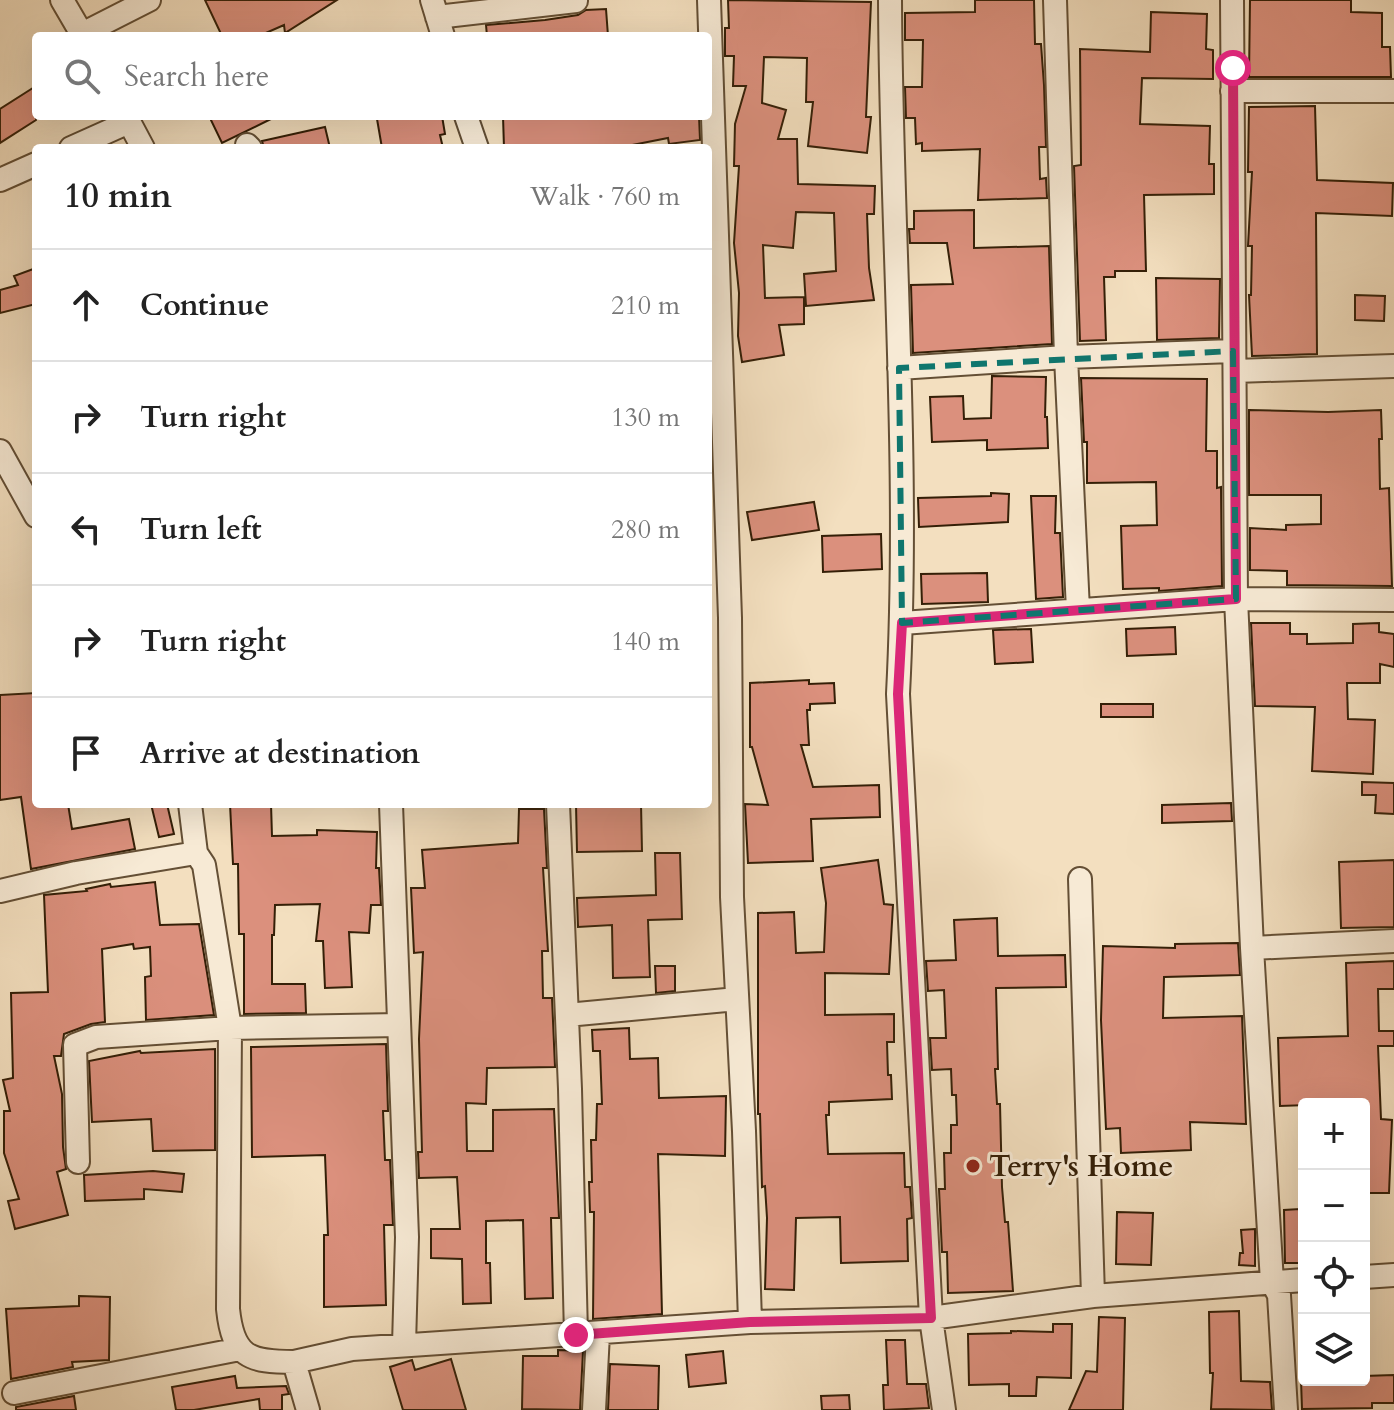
<!DOCTYPE html>
<html lang="en">
<head>
<meta charset="utf-8">
<style>
  :root { --surface:#fff; --page:#f6f6f6; --text:#222; --muted:#767676; --line:#e0e0e0 }
  body { margin:0; font-family:Cardo,serif; background:var(--page); color:var(--text) }
  .controls { position:absolute; right:24px; bottom:24px; display:grid; overflow:hidden; border-radius:8px; box-shadow:0 8px 32px #0002 }
  .controls button { width:72px; height:72px; display:grid; place-items:center; padding:0; border:0; border-bottom:2px solid var(--line); background:var(--surface); color:var(--text); font:40px sans-serif }
  .stop { position:absolute; width:24px; height:24px; margin:-18px; border:6px solid #db2777; border-radius:50%; background:#fff }
  .stop.end { background:#db2777; border-color:#fff; box-shadow:0 2px 8px #0008 }
  .list { margin:0; padding:0; list-style:none }
  h2 { display:flex; justify-content:space-between; align-items:center; height:104px; margin:0; padding:0 32px; font-size:34px }
  h2 small { font-size:26px; font-weight:400; color:var(--muted) }
  .list li { display:grid; grid-template-columns:52px 1fr auto; gap:24px; align-items:center; box-sizing:border-box; height:112px; padding:0 32px; border-top:2px solid var(--line) }
  .list b { display:block; font-size:30px; white-space:nowrap }
  .list em { font-size:26px; font-style:normal; color:var(--muted) }
  .icon { flex:none; width:44px; height:44px; fill:none; stroke:currentColor; stroke-width:2; stroke-linecap:round; stroke-linejoin:round }
  .map { position:relative; flex:none; width:1394px; height:1410px; overflow:hidden }
  .search { position:absolute; background:var(--surface); box-shadow:0 8px 32px #0002; left:32px; top:32px; width:680px; height:88px; display:flex; align-items:center; gap:20px; box-sizing:border-box; padding:0 28px; border-radius:8px; color:var(--muted); font-size:30px }
  .panel { position:absolute; background:var(--surface); box-shadow:0 8px 32px #0002; left:32px; top:144px; width:680px; height:664px; border-radius:8px }
  .map>svg:first-child { display:block }
  .building { fill:#db907d; stroke:#341f07; stroke-width:2 }
  .lines { fill:none; stroke-linecap:round; stroke-linejoin:round }
  .minor-casing { stroke:#644f35; stroke-width:26 }
  .minor { stroke:#f7ead5; stroke-width:22 }
  .route { stroke:#db2777; stroke-width:10 }
  .marked { fill:none; stroke:#0f766e; stroke-width:6; stroke-dasharray:16 10; stroke-linejoin:round }
  .poi-dot { fill:#8f2418; stroke:#f7ead5; stroke-width:3 }
  .labels { text-anchor:middle; dominant-baseline:central; stroke-width:6; stroke-linejoin:round; paint-order:stroke }
  .poi-label { font-size:30px; font-weight:bold; fill:#341f07; stroke:#f7ead5; text-anchor:start }
</style>
</head>
<body>
<div class="map">
<svg width="1394" height="1410" viewBox="0 0 1394 1410">
  <rect width="100%" height="100%" fill="#f3dfbf"/>
  <filter id="stains"><feTurbulence type="fractalNoise" baseFrequency=".0025" numOctaves="4"/><feColorMatrix values="0 0 0 0 .2 0 0 0 0 .09 0 0 0 0 .02 0 0 0 .5 -.17"/></filter>
  <radialGradient id="worn" r=".72"><stop offset=".6" stop-color="#630" stop-opacity="0"/><stop offset="1" stop-color="#630" stop-opacity=".3"/></radialGradient>
  <path class="building" d="M205 0H337L285 33 284 25 259 36H222Z
    M728 0 871 2 866 117H871L867 153 808 146 813 102H806L807 58 764 57 762 103 786 110 778 139H797L798 184 875 186 874 214H867L869 268 874 300 806 306 804 274 836 271 834 213 796 212 793 248 763 245 765 298 804 297V324L779 325 784 355 742 362 738 336 739 293 734 243 739 166H734L735 124 746 86H733L734 56H725V28H729Z
    M975 0H1034L1035 44H1041L1044 85 1046 147H1039L1040 179 1046 178 1047 198 978 200 980 149 922 151V143L916 144 915 118H906L905 87H922L923 40H905V13L975 12Z
    M1250 0H1351V12L1382 13V47H1390L1391 77H1249Z
    M606 9 608 36H487L486 25 545 20 578 15 586 10Z
    M1151 12 1207 14 1206 49 1213 50V79L1142 78 1140 124 1210 126 1209 164H1214V194L1144 195 1146 271H1115V277H1104L1106 340 1080 341 1074 166 1081 165 1080 49 1150 52Z
    M36 86V120L0 143V109Z
    M1315 106 1317 180 1393 183 1392 216 1316 213 1317 354 1252 356 1249 295H1251L1252 246H1248L1252 172H1248L1249 107Z
    M209 116H277L222 143Z
    M391 116H442L445 134 440 135 443 148H382L377 119Z
    M503 116H699L700 140 669 144 668 138 617 148H504Z
    M325 127 330 148H264L262 141Z
    M974 210V248L1049 246 1052 344 913 353 911 285 953 284 947 243H910L909 229H914V211Z
    M36 268V304L0 313V290L18 285 14 276Z
    M1156 278 1220 279 1219 338 1157 340Z
    M1355 295 1385 296 1384 321 1355 320Z
    M992 376 1046 377 1045 417H1047L1048 448 987 450V440L932 442 930 397 963 396 964 419 991 418Z
    M1081 378 1207 379 1206 451H1217V488L1221 487 1222 586 1159 591V588L1123 589 1121 526 1157 525 1156 482 1087 483V442H1084Z
    M1249 410 1328 412 1381 410 1382 439H1379L1380 489 1389 488 1392 586 1287 585V571L1250 570V528L1286 530V525L1321 524V495H1249Z
    M991 493 1009 494 1008 522 919 527 918 498 991 496Z
    M1031 496H1056L1055 533H1060L1063 597 1036 599Z
    M814 502 819 530 752 540 747 512Z
    M881 534 882 569 823 572 822 536Z
    M987 573 988 602 922 604 921 574Z
    M1251 623H1290V634H1307V644L1353 643V624L1379 623V632L1394 634V667L1380 664V683H1347L1348 719 1375 720 1373 774 1312 771 1315 707 1255 706Z
    M1175 627 1176 654 1127 656 1126 629Z
    M1031 629 1033 662 995 664 993 630Z
    M809 680V684L834 683 835 703 810 704V710H807L809 745H801L813 787 879 785 880 817 811 819 813 861 748 863 745 804 768 805 752 747H750V683Z
    M36 693V804H68L72 829 129 819 135 849 31 869 21 797 0 800V695Z
    M1101 704H1153V717H1101Z
    M1362 782 1394 783V814L1375 813 1376 795H1362Z
    M1231 803 1232 821 1162 823V805Z
    M151 804H167L174 834 159 837Z
    M230 804H271L272 836 317 835V830L377 832 376 868H379L381 905H371L369 933 349 932 352 987 325 988 323 941H316L320 904 275 905 274 935H272V984H305L306 1013 244 1014V934H239L238 864H233Z
    M576 804H641L642 851 577 852Z
    M519 809H544L547 868H543L548 951H542L543 998H552L555 1067 487 1068 486 1104 466 1103 467 1151H493V1110L554 1109 559 1218H551L553 1298 525 1299 523 1220 486 1221V1263H490L491 1303 463 1304 462 1259 431 1258V1229H460L457 1177 419 1178 418 1152H422L419 1039 423 952 414 953 411 888H425L422 850 518 843Z
    M655 853H680L682 919 648 920 650 977 613 978 612 925 578 927 577 898 656 895Z
    M878 860 884 904 893 905 889 974 825 973V1015L894 1014V1042H887L888 1075H891L892 1099 829 1102V1115H826L828 1154 904 1153 905 1187H910L912 1218 907 1219 908 1261 841 1263 840 1217 796 1218 794 1290 765 1289 767 1218 765 1186 762 1187 760 1114H758V913L794 912 796 953 824 952 826 903 821 868Z
    M1394 860V927L1341 928 1339 862Z
    M155 882 160 925 199 924 214 1015 146 1020 145 977 151 976 150 947 134 949 133 944 102 949 105 1022 91 1024 64 1034 61 1056H54L62 1094 63 1147 66 1169 57 1172 68 1215 15 1229 8 1201 19 1199 4 1153V1111H10L3 1080 13 1078 11 993 48 992 44 895 87 891 86 889 110 884 111 887Z
    M997 918 998 956 1065 955 1066 987 996 988 998 1069H995L997 1104H1000L1002 1187 1005 1222H1008L1013 1291 948 1293 947 1252H942L939 1189H945L944 1153H951V1125H957L956 1095H952L951 1069 932 1070 930 1038H946L944 990 928 991 926 961 956 960 954 920Z
    M1238 943 1240 975 1164 977 1163 1018 1242 1016 1246 1124 1190 1122 1191 1150 1121 1153 1120 1128 1106 1129 1101 1020 1103 946 1175 948V944Z
    M1394 961V989H1378L1379 1031H1394V1046H1378L1381 1119 1392 1120 1389 1193H1364V1103L1280 1106 1278 1038 1348 1036 1346 963Z
    M655 966H675V991L656 993Z
    M629 1028 630 1059 658 1058 659 1098 726 1096 725 1156 658 1154 662 1314 593 1319 594 1212H590L589 1182H592L591 1140H596L597 1104H602L600 1051H593L592 1030Z
    M386 1044 388 1111H383L385 1160H390L393 1225H384L386 1305 324 1307V1235H328L325 1155 252 1157 251 1047Z
    M215 1049V1150L153 1151 151 1119 92 1122 89 1061 140 1051 141 1053Z
    M153 1171 184 1174 182 1192 144 1189V1199L85 1201 84 1175Z
    M1300 1209 1301 1263H1285L1284 1210Z
    M1117 1212 1153 1213 1151 1265 1116 1264Z
    M1255 1229V1266L1239 1265 1240 1253H1243L1241 1230Z
    M79 1296 110 1297 109 1360 72 1362 73 1367 11 1379 6 1309 79 1306Z
    M1239 1311 1241 1381 1270 1382 1272 1410 1211 1409 1213 1373H1210L1209 1312Z
    M1099 1317 1125 1318 1123 1410H1069L1086 1371 1097 1372Z
    M1053 1324H1072L1071 1378 1037 1377 1036 1396H1009V1384L969 1385 968 1334 1011 1333V1331L1053 1332Z
    M886 1340H905L907 1384H926L929 1408 884 1410 883 1385H888Z
    M558 1350 583 1351 580 1410 522 1409 523 1356H558Z
    M723 1351 726 1383 689 1387 686 1355Z
    M451 1359 466 1410H403L390 1367 412 1360 415 1370Z
    M610 1364 659 1366 658 1410H608Z
    M1394 1375V1403H1372V1408L1302 1409 1301 1380H1364V1376Z
    M235 1376 237 1388 286 1386 289 1394 282 1395V1410H260L259 1399 194 1410H176L172 1387Z
    M849 1395 850 1410H822L821 1396Z
    M74 1396 76 1410H16V1407Z"/>
  <g class="lines">
    <defs>
      <path id="minor" d="M62 0 83 36
        M432 0 443 36
        M709 0 730 618 732 897 744 1131 750 1322
        M890 0C891 231 910 463 898 694L931 1318 944 1410
        M1055 0 1066 357 1078 610
        M1232 0 1236 599 1252 948 1272 1282 1279 1295 1286 1410
        M437 17 576 1
        M82 34 149 0
        M1232 91H1394
        M126 116 143 148
        M466 116 477 148
        M247 145 250 148
        M71 148 129 122
        M0 180 36 164
        M899 368 1066 357 1233 351
        M1235 371 1394 366
        M0 451 36 516
        M902 623 1236 599 1394 600
        M190 804 196 853 204 865 230 1028 228 1309C233 1357 249 1362 294 1362L308 1410
        M391 804 407 1237 404 1345
        M558 804 570 1089 576 1335
        M1080 879 1093 1296
        M0 891 76 873 196 853
        M1252 948 1394 941
        M567 1015 737 999
        M78 1162 75 1045 96 1037 230 1028 399 1025
        M1364 1277 1394 1275
        M294 1362 352 1349 750 1322 931 1318 1093 1296 1304 1280
        M14 1393 240 1349
        M594 1410 598 1334"/>
    </defs>
    <use href="#minor" class="minor-casing"/>
    <use href="#minor" class="minor"/>
  </g>
  <g class="lines">
    <path class="route" d="M576 1335 750 1322 931 1318 898 694 902 623 1236 599 1233 68"/>
  </g>
  <path class="marked" d="M1233 351 1236 599 902 623 899 368Z"/>
  <circle class="poi-dot" cx="973" cy="1166" r="8"/>
  <g class="labels">
    <g class="poi-label">
      <text x="989" y="1166">Terry's Home</text>
    </g>
  </g>
  <rect width="100%" height="100%" filter="url(#stains)"/>
  <rect width="100%" height="100%" fill="url(#worn)"/>
</svg>
<div class="controls">
<button>+</button>
<button>−</button>
<button><svg class="icon" aria-label="locate" viewBox="0 0 24 24"><circle cx="12" cy="12" r="6"/><path d="M12 2v4M12 18v4M2 12h4M18 12h4"/></svg></button>
<button><svg class="icon" aria-label="layers" viewBox="0 0 24 24"><path d="M12 4l9 5-9 5-9-5zM3 14l9 5 9-5"/></svg></button>
</div>
<div class="stop" style="left:1233px;top:68px"></div>
<div class="stop end" style="left:576px;top:1335px"></div>
<div class="search"><svg class="icon" aria-label="search" viewBox="0 0 24 24"><circle cx="10" cy="10" r="6"/><path d="M15 15l6 6"/></svg>Search here</div>
<section class="panel">
<h2>10 min<small>Walk · 760 m</small></h2>
<ul class="list">
<li><svg class="icon" aria-label="ahead" viewBox="0 0 24 24"><path d="M12 20V5M6 11l6-6 6 6"/></svg><div><b>Continue</b></div><em>210 m</em></li>
<li><svg class="icon" aria-label="right" viewBox="0 0 24 24"><path d="M7 20v-9h11M14 6l5 5-5 5"/></svg><div><b>Turn right</b></div><em>130 m</em></li>
<li><svg class="icon" aria-label="left" viewBox="0 0 24 24"><path d="M17 20v-9H6M10 6l-5 5 5 5"/></svg><div><b>Turn left</b></div><em>280 m</em></li>
<li><svg class="icon" aria-label="right" viewBox="0 0 24 24"><path d="M7 20v-9h11M14 6l5 5-5 5"/></svg><div><b>Turn right</b></div><em>140 m</em></li>
<li><svg class="icon" aria-label="arrive" viewBox="0 0 24 24"><path d="M6 21V4h12l-3 4 3 4H6"/></svg><div><b>Arrive at destination</b></div></li>
</ul>
</section>
</div>
</body>
</html>
